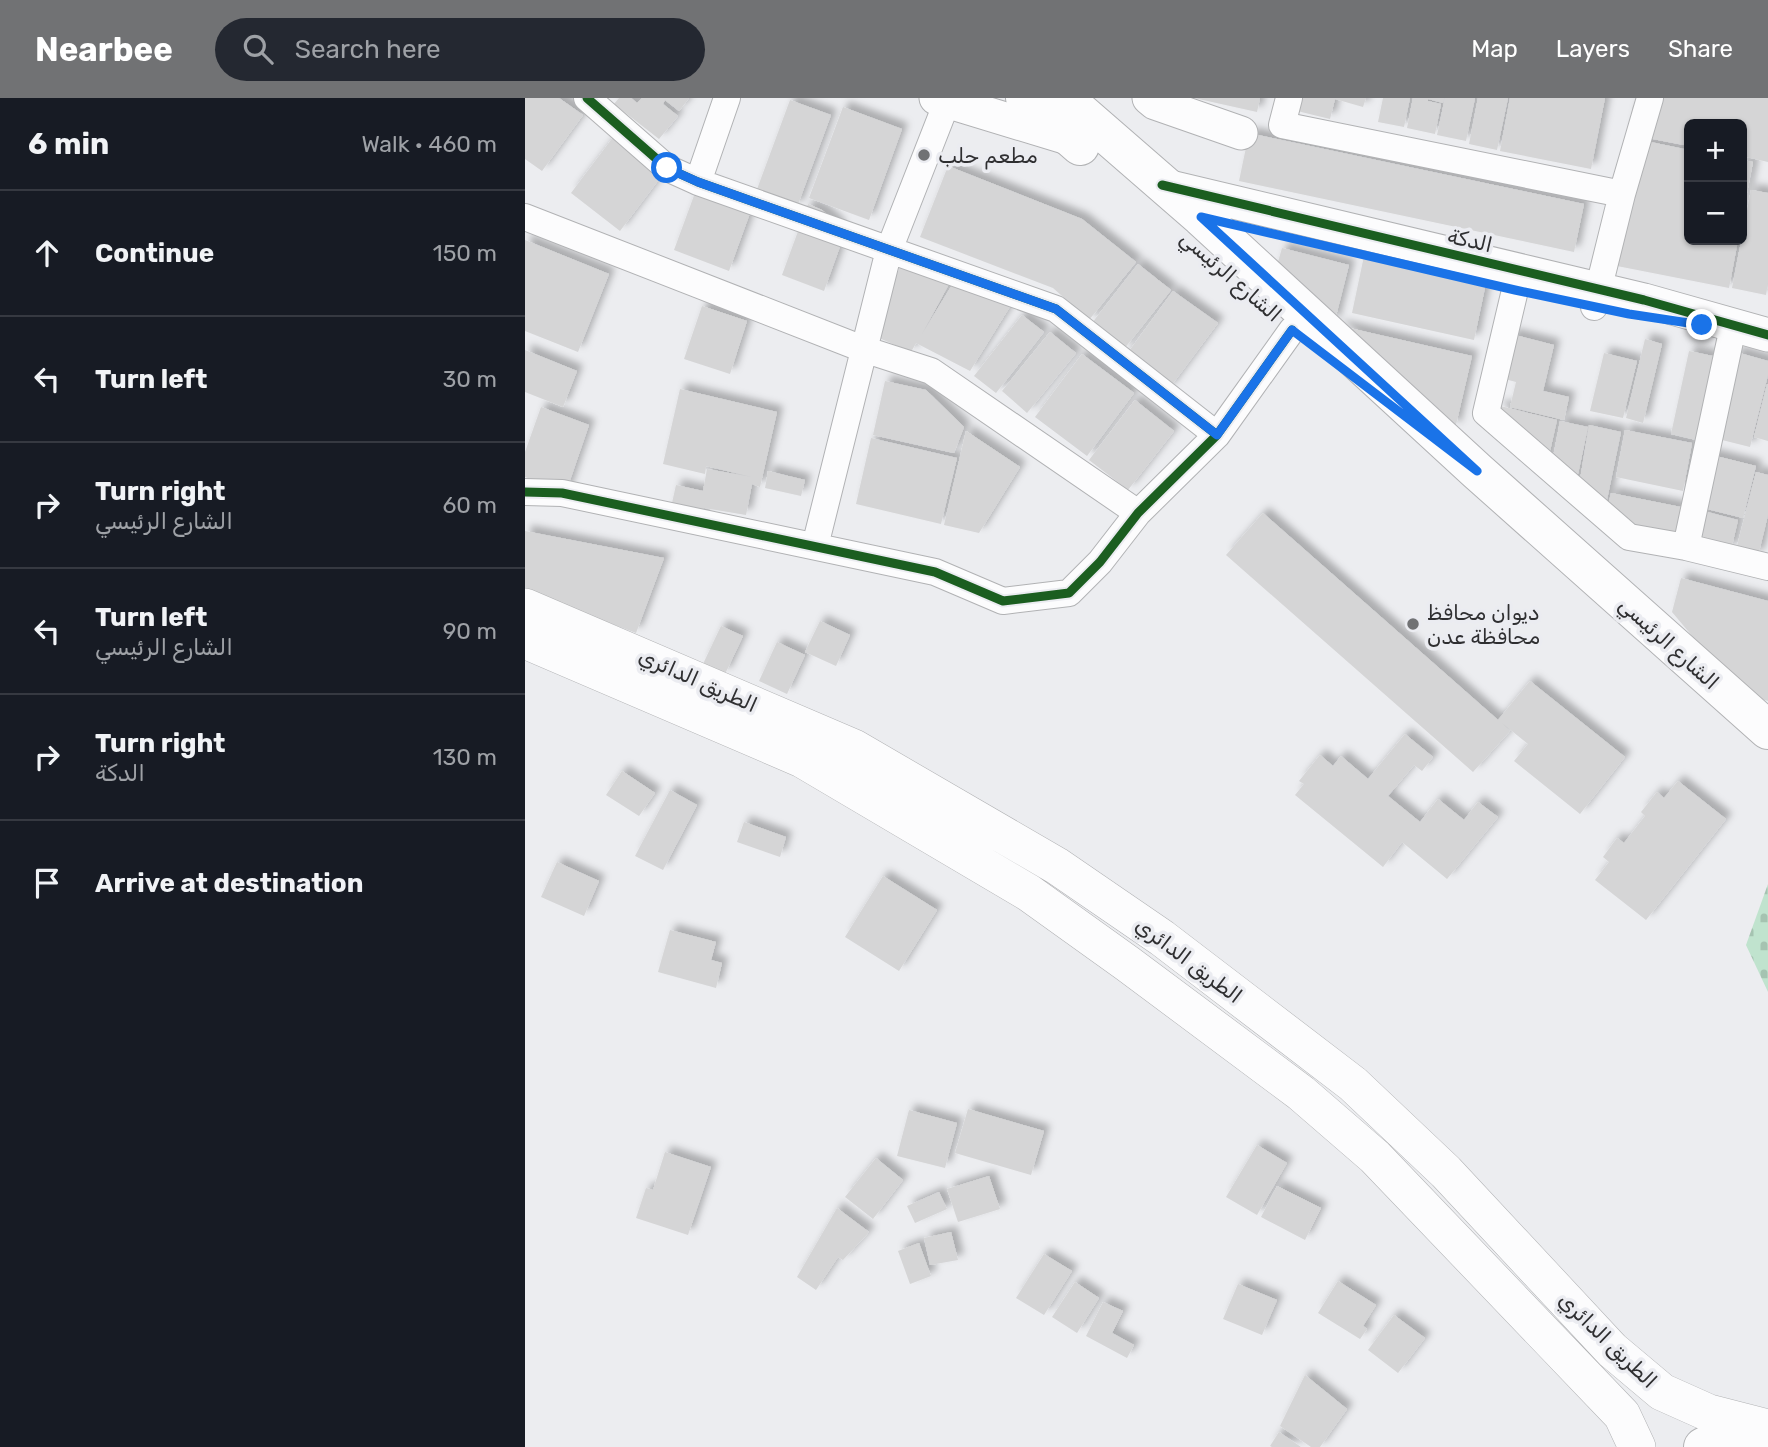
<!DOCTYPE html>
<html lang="en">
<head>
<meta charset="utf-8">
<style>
  :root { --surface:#171b24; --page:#242831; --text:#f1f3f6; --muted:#9ea1a6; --line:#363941; --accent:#717274 }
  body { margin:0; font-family:Rubik,"Noto Sans Arabic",sans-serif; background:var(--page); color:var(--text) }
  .controls { position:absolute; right:21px; top:21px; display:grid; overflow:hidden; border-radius:10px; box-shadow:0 2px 5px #0004 }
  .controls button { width:63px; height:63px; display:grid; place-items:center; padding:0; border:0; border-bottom:2px solid var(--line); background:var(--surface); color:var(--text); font:35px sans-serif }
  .stop { position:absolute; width:21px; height:21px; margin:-16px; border:5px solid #1a73e8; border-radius:50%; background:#fff }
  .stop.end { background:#1a73e8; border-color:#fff; box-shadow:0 2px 7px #0008 }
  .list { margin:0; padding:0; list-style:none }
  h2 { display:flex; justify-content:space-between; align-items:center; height:91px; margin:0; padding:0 28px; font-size:30px }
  h2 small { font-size:23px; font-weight:400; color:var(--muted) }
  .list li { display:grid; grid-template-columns:46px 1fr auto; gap:21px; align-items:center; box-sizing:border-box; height:126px; padding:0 28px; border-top:2px solid var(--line) }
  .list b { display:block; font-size:26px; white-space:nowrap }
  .list p { margin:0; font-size:23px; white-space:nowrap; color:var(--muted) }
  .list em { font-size:23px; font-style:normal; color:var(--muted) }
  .icon { flex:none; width:38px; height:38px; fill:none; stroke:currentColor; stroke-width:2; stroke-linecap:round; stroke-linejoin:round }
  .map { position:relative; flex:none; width:1243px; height:1349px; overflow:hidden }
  header { display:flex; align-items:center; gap:42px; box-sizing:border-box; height:98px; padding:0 35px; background:var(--accent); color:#fff }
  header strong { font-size:33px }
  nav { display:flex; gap:38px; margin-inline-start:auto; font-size:24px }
  .search { width:490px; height:63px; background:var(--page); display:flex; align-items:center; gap:18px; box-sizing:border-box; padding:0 24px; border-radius:38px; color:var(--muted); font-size:26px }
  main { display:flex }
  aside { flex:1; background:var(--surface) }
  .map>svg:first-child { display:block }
  .cemetery { fill:url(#cemetery-stones) }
  .building { fill:#d5d5d6; filter:url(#shadow) }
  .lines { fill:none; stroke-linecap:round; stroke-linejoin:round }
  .minor-casing { stroke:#b1b2b4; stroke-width:28 }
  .tertiary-casing { stroke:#b1b2b4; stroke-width:35 }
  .secondary-casing { stroke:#b1b2b4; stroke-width:38 }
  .primary-casing { stroke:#b1b2b4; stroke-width:40 }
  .minor { stroke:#fcfcfd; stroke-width:26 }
  .tertiary { stroke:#fcfcfd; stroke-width:33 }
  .secondary { stroke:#fcfcfd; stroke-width:37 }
  .primary { stroke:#fcfcfd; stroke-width:38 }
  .cycleway-casing { stroke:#ebecf1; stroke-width:13 }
  .cycleway { stroke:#1b5e20; stroke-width:9 }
  .route { stroke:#1a73e8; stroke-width:9 }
  .poi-dot { fill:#717274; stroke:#ebecf1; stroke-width:2.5 }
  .labels { text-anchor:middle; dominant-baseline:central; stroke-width:7; stroke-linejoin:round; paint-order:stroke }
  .poi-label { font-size:21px; fill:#2f2f31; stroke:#ebecf1; text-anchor:start }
  .street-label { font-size:21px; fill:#2f2f31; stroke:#ebecf1 }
</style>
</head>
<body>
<header>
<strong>Nearbee</strong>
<div class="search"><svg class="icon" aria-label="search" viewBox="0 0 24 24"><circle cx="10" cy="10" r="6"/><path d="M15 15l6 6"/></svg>Search here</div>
<nav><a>Map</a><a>Layers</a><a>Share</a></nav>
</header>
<main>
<aside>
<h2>6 min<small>Walk · 460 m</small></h2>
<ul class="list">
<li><svg class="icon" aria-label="ahead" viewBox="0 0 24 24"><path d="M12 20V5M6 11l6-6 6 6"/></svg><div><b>Continue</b></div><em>150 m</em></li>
<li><svg class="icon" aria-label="left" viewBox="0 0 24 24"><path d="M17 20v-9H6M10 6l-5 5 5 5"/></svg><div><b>Turn left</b></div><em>30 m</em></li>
<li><svg class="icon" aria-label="right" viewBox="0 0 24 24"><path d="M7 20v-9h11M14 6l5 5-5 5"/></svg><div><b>Turn right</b><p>الشارع الرئيسي</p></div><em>60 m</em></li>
<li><svg class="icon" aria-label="left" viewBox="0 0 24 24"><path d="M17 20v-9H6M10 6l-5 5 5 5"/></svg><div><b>Turn left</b><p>الشارع الرئيسي</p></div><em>90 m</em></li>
<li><svg class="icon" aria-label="right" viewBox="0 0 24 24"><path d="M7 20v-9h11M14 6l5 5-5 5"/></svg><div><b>Turn right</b><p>الدكة</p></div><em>130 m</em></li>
<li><svg class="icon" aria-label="arrive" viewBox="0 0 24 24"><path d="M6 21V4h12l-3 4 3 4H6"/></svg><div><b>Arrive at destination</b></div></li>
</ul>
</aside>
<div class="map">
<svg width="1243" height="1349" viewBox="0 0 1243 1349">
  <defs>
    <pattern id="cemetery-stones" width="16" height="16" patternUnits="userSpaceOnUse" patternTransform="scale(1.75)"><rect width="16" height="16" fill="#c0e3ce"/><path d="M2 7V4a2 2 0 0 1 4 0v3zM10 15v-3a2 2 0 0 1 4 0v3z" fill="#a5c3b1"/></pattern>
    <filter id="shadow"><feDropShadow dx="6" dy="-6" stdDeviation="3.5" flood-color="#0004"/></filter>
  </defs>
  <rect width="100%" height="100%" fill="#ecedf0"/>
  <path class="cemetery" d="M1243 786V894L1221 847Z"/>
  <path class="building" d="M0 0H34L58 17 17 73 0 61Z
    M94 0H106L112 5 117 0H164L154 13 140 2 138 6 153 18 134 41 89 6Z
    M669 0H735L732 14Z
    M767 0H841L838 9 810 1 805 21 764 11Z
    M858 0H885L879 29 853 24Z
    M888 0H919L918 5 903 1V3L916 6 910 36 882 30Z
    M920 0H950L941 43 912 37Z
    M953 0H983L972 52 944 46Z
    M985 0H1080L1066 71 975 53Z
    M1124 0H1243V64L1217 58V26H1164V48L1102 36 1108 7 1122 10Z
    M265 2 306 17 272 109 231 94Z
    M318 9 377 31 344 122 284 100Z
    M724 35 1059 106 1049 154 714 83Z
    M89 38 138 76 95 133 46 95Z
    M1116 42 1164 52V142H1213L1204 190 1092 168Z
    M1217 62 1228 64 1218 116H1217Z
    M423 68 557 121 611 164 564 222 528 190 395 139Z
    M174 84 229 104 204 173 149 152Z
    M1226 92 1243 95V184L1241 197 1207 190Z
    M283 106 297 112 313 126 317 143 299 193 257 177Z
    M0 142 84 176 53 254 0 233Z
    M757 150 824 167 809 226 749 178Z
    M839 158 961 185 949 242 827 215Z
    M377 165 425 184 397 236 429 184 486 207 445 273 391 245 386 254 345 236Z
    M613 166 646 192 599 251 567 225Z
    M648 193 693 225 643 292 599 260Z
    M177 208 222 223 205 276 159 261Z
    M497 217 519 234 471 295 449 278Z
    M811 227 947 258 930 331Z
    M525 234 551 255 502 315 477 293Z
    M986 236 1029 247 1018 293 1044 299 1039 322 985 309 991 284 976 280Z
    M1120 241 1137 246 1118 325 1101 320Z
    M0 252 52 273 38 309 0 294Z
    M1164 253 1188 258 1171 342 1146 336Z
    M1211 254 1243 263V277L1225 349 1189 340Z
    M1079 255 1112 263 1098 320 1065 313Z
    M557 256 609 295 562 358 510 319Z
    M360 283 401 292 439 329 429 355 348 337Z
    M1242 286H1243V343L1229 339Z
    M155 291 252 314 235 389 227 386 221 417 179 410 174 430 143 423 151 387 178 393 182 371 227 379 181 368 180 376 138 366Z
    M610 302 649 333 603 392 564 362Z
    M971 307 1032 322 1021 371Z
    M16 309 64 327 41 394 0 379V354Z
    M1035 323 1063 329 1049 395 1025 375Z
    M1064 327 1096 334 1078 421 1053 394Z
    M1100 332 1167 345 1158 393 1091 379Z
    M441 333 495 369 454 435 419 427Z
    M346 340 432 360 416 426 331 406Z
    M1183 356 1231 368 1218 420 1170 408Z
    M243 373 280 382 276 398 240 390Z
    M1231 374 1243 377V417L1233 458 1211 452Z
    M1086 395 1156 409 1149 445 1078 430Z
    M1175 412 1213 422 1206 452 1168 442Z
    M738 415 973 622 1005 583 1100 659 1055 716 989 663 1003 646 977 625 985 633 948 674 701 457Z
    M0 433 139 460 111 535 0 493Z
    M1156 480 1243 503V603L1215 595 1147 514Z
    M295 523 325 537 311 568 280 554Z
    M196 528 218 538 200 576 178 566Z
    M252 544 280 557 262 596 234 583Z
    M880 636 908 659 897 673 889 667 863 698 895 724 913 701 939 722 953 704 973 719 922 781 877 744 858 769 770 697 779 686 774 683 795 657 808 668 816 658 843 681Z
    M97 673 130 695 114 718 81 697Z
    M1153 683 1201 721 1121 822 1070 782 1084 764 1078 759 1092 740 1099 745 1120 718 1116 714 1132 694 1139 700Z
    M145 692 172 707 138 772 110 758Z
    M219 724 261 739 255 759 212 744Z
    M32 764 74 783 59 818 16 799Z
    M358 778 412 812 374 873 320 839Z
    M145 832 191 844 186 862 197 865 191 890 133 874Z
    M443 1011 519 1033 506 1077 430 1055Z
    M384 1012 432 1025 420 1070 372 1058Z
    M732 1047 762 1065 732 1117 701 1099Z
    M140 1054 186 1069 163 1137 111 1120 121 1090 128 1092Z
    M351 1060 378 1082 348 1121 320 1099Z
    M464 1078 475 1111 433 1124 422 1091Z
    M752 1088 796 1110 780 1142 736 1119Z
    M414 1094 422 1111 390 1125 382 1108Z
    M312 1110 344 1134 318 1162 313 1159 291 1192 272 1179Z
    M426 1134 433 1162 405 1167 399 1140Z
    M394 1145 406 1178 385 1186 373 1153Z
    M519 1156 547 1173 519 1217 491 1200Z
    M813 1183 851 1207 838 1228 842 1231 835 1241 793 1215Z
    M550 1184 574 1200 552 1235 527 1219Z
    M713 1186 752 1202 737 1237 698 1221Z
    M578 1204 598 1213 587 1235 609 1247 602 1260 561 1238Z
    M869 1217 900 1240 873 1275 843 1252Z
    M780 1277 822 1311 795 1349H786L755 1328Z
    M754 1334 776 1349H747L745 1348Z"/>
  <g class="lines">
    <defs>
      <path id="minor" d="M62 0 142 70 173 84 531 211 692 337
        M764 0 757 27 1097 96
        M173 84 202 0
        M0 119 338 251 406 273 613 415
        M990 192 961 315 1104 439 1161 449 1243 469
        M1069 209 1097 96 1125 0
        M0 394 37 395 410 474 478 503 544 495 575 464 613 415 692 337 767 232
        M290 448 364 152 422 4
        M1161 449 1208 229"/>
      <path id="tertiary" d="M411 0 546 41
        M624 0 630 5 716 35
        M637 87 1119 202 1243 237"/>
      <path id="secondary" d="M0 509 329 650 532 768 637 840 828 986 921 1074 1087 1252 1137 1294 1184 1315 1243 1330
        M0 542 277 661 504 795 603 866 776 995 850 1059 1097 1317 1112 1349"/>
      <path id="primary" d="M500 0 555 48
        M539 0 676 119 952 373 1243 632
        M1178 1349 1208 1334 1243 1331"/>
    </defs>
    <use href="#minor" class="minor-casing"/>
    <use href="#tertiary" class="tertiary-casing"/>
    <use href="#secondary" class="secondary-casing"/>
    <use href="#primary" class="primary-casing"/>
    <use href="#minor" class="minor"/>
    <use href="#tertiary" class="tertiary"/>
    <use href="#secondary" class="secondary"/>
    <use href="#primary" class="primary"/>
    <defs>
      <path id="cycleway" d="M62 0 142 70 173 84 531 211 692 337
        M637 87 1119 202 1243 237
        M0 394 37 395 410 474 478 503 544 495 575 464 613 415 692 337 767 232"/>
    </defs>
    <use href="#cycleway" class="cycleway-casing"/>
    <use href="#cycleway" class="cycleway"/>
  </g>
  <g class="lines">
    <path class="route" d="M142 70 173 84 531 211 692 337 767 232 952 373 676 119 990 192 1104 216 1177 227"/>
  </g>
  <g class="poi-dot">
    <circle cx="399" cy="57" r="7"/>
    <circle cx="888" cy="526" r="7"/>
  </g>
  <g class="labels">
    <g class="poi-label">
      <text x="413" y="57">مطعم حلب</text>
      <text x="902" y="514">ديوان محافظ<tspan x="902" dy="24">محافظة عدن</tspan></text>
    </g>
    <g class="street-label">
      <text transform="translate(945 142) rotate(13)">الدكة</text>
      <text transform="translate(706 178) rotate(41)">الشارع الرئيسي</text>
      <text transform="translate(1144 545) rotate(42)">الشارع الرئيسي</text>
      <text transform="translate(173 582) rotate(24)">الطريق الدائري</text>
      <text transform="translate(664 862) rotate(37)">الطريق الدائري</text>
      <text transform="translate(1083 1242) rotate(44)">الطريق الدائري</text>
    </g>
  </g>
</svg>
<div class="controls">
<button>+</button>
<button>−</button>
</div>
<div class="stop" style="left:142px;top:70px"></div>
<div class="stop end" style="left:1177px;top:227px"></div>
</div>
</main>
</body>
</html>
